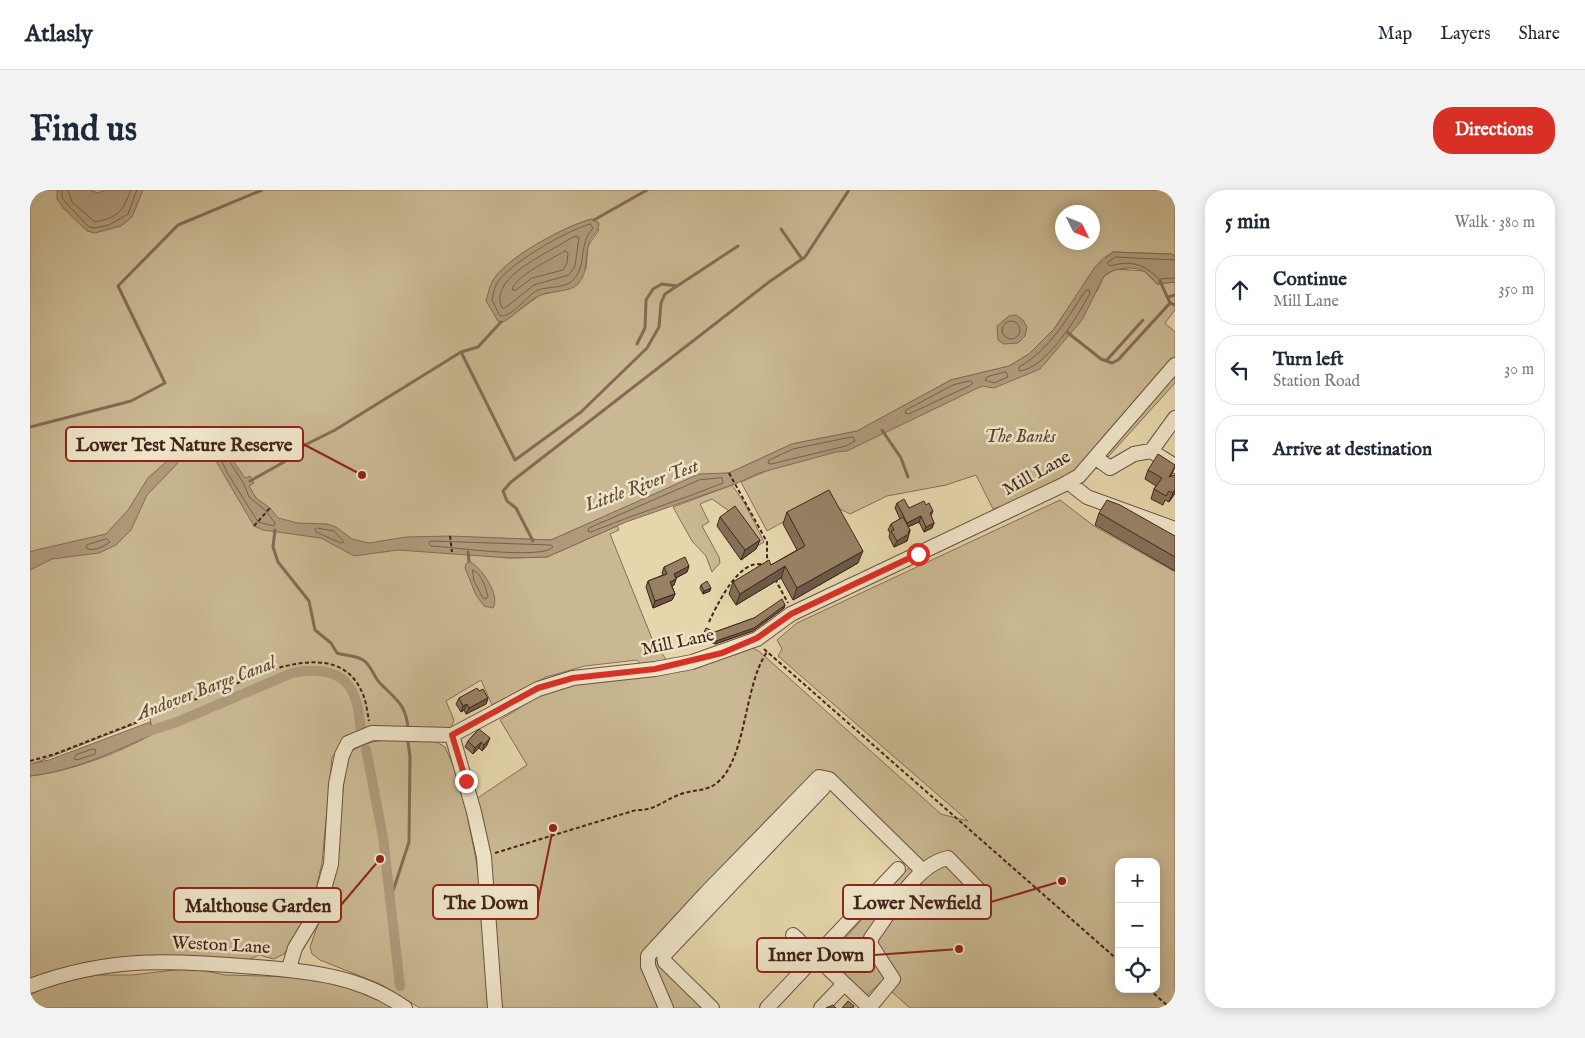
<!DOCTYPE html>
<html lang="en">
<head>
<meta charset="utf-8">
<style>
  :root { --surface:#fff; --page:#f2f2f3; --text:#1f2937; --muted:#747a83; --line:#e0e1e3; --accent:#d93025 }
  body { margin:0; font-family:"IM FELL English",serif; background:var(--page); color:var(--text) }
  .controls { position:absolute; right:15px; bottom:15px; display:grid; overflow:hidden; border-radius:10px; box-shadow:0 2px 12px #0003 }
  .controls button { width:45px; height:45px; display:grid; place-items:center; padding:0; border:0; border-bottom:1px solid var(--line); background:var(--surface); color:var(--text); font:25px sans-serif }
  .compass { position:absolute; left:1025px; top:15px; width:45px; height:45px; border-radius:50%; background:var(--surface); box-shadow:0 2px 12px #0003; rotate:133deg }
  .stop { position:absolute; width:15px; height:15px; margin:-11px; border:4px solid #d93025; border-radius:50%; background:#fff }
  .stop.end { background:#d93025; border-color:#fff; box-shadow:0 1px 5px #0008 }
  .list { margin:0; padding:0; list-style:none }
  h2 { display:flex; justify-content:space-between; align-items:center; height:65px; margin:0; padding:0 20px; font-size:21px }
  h2 small { font-size:16px; font-weight:400; color:var(--muted) }
  .list li { display:grid; grid-template-columns:32px 1fr auto; gap:15px; align-items:center; box-sizing:border-box; height:70px; margin:0 10px 10px; padding:0 10px; border:1px solid var(--line); border-radius:20px }
  .list b { display:block; font-size:19px; white-space:nowrap }
  .list p { margin:0; font-size:16px; white-space:nowrap; color:var(--muted) }
  .list em { font-size:16px; font-style:normal; color:var(--muted) }
  .icon { flex:none; width:28px; height:28px; fill:none; stroke:currentColor; stroke-width:2; stroke-linecap:round; stroke-linejoin:round }
  .map { position:relative; flex:none; width:1145px; height:818px; overflow:hidden; border-radius:20px }
  header { display:flex; align-items:center; gap:30px; box-sizing:border-box; height:70px; padding:0 25px; background:var(--surface); border-bottom:1px solid var(--line) }
  header strong { font-size:24px }
  nav { display:flex; gap:28px; margin-inline-start:auto; font-size:18px }
  .intro { display:flex; align-items:center; justify-content:space-between; box-sizing:border-box; height:120px; padding:0 30px }
  h1 { margin:0; font-size:35px }
  .button { padding:12px 22px; border-radius:20px; background:var(--accent); color:#fff; font-size:18px; font-weight:700 }
  main { display:flex; gap:30px; padding:0 30px }
  aside { flex:1; background:var(--surface); border-radius:20px; box-shadow:0 2px 12px #0003 }
  .map>svg:first-child { display:block }
  .green { fill:#c9b892; stroke:#866e56; fill-rule:evenodd }
  .water { fill:#ae9a7a; stroke:#836b54 }
  .lines { fill:none; stroke-linecap:round; stroke-linejoin:round }
  .shore { stroke:#78604a; stroke-width:1 }
  .stream { stroke:#836b54; stroke-width:3 }
  .canal { stroke:#ae9a7a; stroke-width:10 }
  .minor-casing { stroke:#6c513e; stroke-width:16 }
  .path { stroke:#43251a; stroke-width:2; stroke-dasharray:4 2.5; stroke-linecap:butt }
  .minor { stroke:#eee4c8; stroke-width:14 }
  .wall { fill:#826f57; stroke:#43251a }
  .shaded-wall { fill:#6a5a47; stroke:#43251a }
  .building { fill:#978165; stroke:#43251a }
  .route { stroke:#d93025; stroke-width:6 }
  .labels { text-anchor:middle; dominant-baseline:central; stroke-width:5; stroke-linejoin:round; paint-order:stroke }
  .park-label { font-size:18px; font-style:italic; fill:#5e4232; stroke:#eee4c8 }
  .street-label { font-size:18px; fill:#43251a; stroke:#eee4c8 }
  .water-label { font-size:19px; font-style:italic; fill:#634837; stroke:#eee4c8 }
  .leader { fill:none; stroke:#8f2418; stroke-width:2 }
  .callout-dot { fill:#8f2418; stroke:#eee4c8; stroke-width:2 }
  .callout { fill:#eee4c8; stroke:#8f2418; stroke-width:2 }
  .callout-label { font-size:19px; text-anchor:middle; font-weight:bold; fill:#43251a }
</style>
</head>
<body>
<header>
<strong>Atlasly</strong>
<nav><a>Map</a><a>Layers</a><a>Share</a></nav>
</header>
<div class="intro"><h1>Find us</h1><a class="button">Directions</a></div>
<main>
<div class="map">
<svg width="1145" height="818" viewBox="0 0 1145 818">
  <rect width="100%" height="100%" fill="#e5d6ab"/>
  <filter id="stains"><feTurbulence type="fractalNoise" baseFrequency=".004" numOctaves="4"/><feColorMatrix values="0 0 0 0 .2 0 0 0 0 .09 0 0 0 0 .02 0 0 0 .5 -.17"/></filter>
  <radialGradient id="worn" r=".72"><stop offset=".6" stop-color="#630" stop-opacity="0"/><stop offset="1" stop-color="#630" stop-opacity=".3"/></radialGradient>
  <path class="green" d="M0 0H1145V66L1141 64 1083 62 1072 69 1024 139 999 164 979 176 921 190 827 241 762 254 699 283 669 285 521 350 435 347 442 364 480 368 517 367 587 336 589 340 580 344 623 451 638 472 612 476 607 470 555 476 516 487 462 515 451 490 416 511 424 530 421 538H349L346 535 323 545 302 567 292 673 286 699 271 738 254 764 244 769 229 765 218 770 196 769 0 790V586C42 581 86 564 123 544L120 528 0 575ZM1032 22H1062V52H1032ZM562 29 569 40 558 56 556 79 537 99 510 105 473 132 468 131 457 111C458 105 459 98 462 93 473 69 537 35 562 29Z
    M1086 79 1114 81 1127 94 1145 92V120L1135 133 1145 142V170L1043 283 1014 301 963 319 946 285 916 295 857 306 820 324 806 317 796 308 737 341 711 292 909 206 983 188 1067 101 1074 86Z
    M1145 181V193L1078 267 1075 264Z
    M702 295 715 314 734 352 727 356 699 321 682 309 670 314 679 332 672 336 689 367 690 373 682 382 676 366 662 351 643 317Z
    M1030 310 1064 336 1145 382V818H880L851 792 835 807 796 769 884 672 799 589 618 766 635 818H471L446 609 497 575 470 530 513 503 541 492 651 480 723 458 730 462 911 624 938 631 748 466 752 459 747 450 767 433ZM1089 672H1126V799H1089Z
    M372 548 401 549 415 557 431 593 450 691 459 818H390L350 794 290 770 282 764 280 757 298 706 318 564C334 551 352 550 372 548Z
    M625 769 677 818H640L624 777Z
    M161 778 195 785 267 787 292 790 340 804 366 818H0V805L21 795 65 785H102Z"/>
  <path class="water" d="M27 0H59L68 3 76 0H113L102 27 91 36 65 43 57 41 34 19 27 9Z
    M562 29 569 33C569 42 562 45 559 53 554 67 559 82 548 94 539 103 522 100 511 105 497 111 486 125 473 132L468 131 456 111C458 105 459 98 462 92 473 69 537 35 562 29Z
    M1083 62 1141 64 1145 66V92L1127 94C1123 90 1120 85 1115 82 1105 75 1082 78 1074 86L1052 130 1010 179 964 198 952 196 817 261 806 262 729 283 705 294 596 332 517 367 480 368 368 360 324 366 291 348 233 340 224 336 180 261 171 256 157 261 145 276 117 305 101 340 86 355 69 363 22 369 0 380V362L6 360 76 344 98 320 118 288 164 247 174 246 189 250 215 288 220 286 224 293 219 296 226 308 240 318 248 328 268 333 297 334 306 337 322 349 339 353 376 347 420 346 521 350 669 284 699 283 762 254 827 241 921 190 979 176 999 164 1024 139 1065 77Z
    M986 125 993 130 997 137 995 146 988 153 974 154 968 150 967 136 979 126Z
    M439 371C451 377 471 405 463 418L454 416 446 405 435 378 436 374Z
    M120 532 123 544C84 562 43 581 0 586V574L19 570Z"/>
  <g class="lines">
    <path class="shore" d="M32 0V8L38 15 59 37 65 38 79 35 98 24 107 0
      M38 0 42 12 65 32C89 27 92 22 101 0
      M560 34 563 38C548 56 557 72 545 88 537 99 519 96 508 100 496 106 483 127 470 126L462 110C463 105 464 99 466 95 477 74 538 40 560 34Z
      M546 46 549 48 545 76 539 85 504 95 475 118H472C459 91 507 68 526 57 533 54 539 48 546 46Z
      M535 61 538 63 537 73 533 80 502 88 486 100H482C485 86 523 68 535 61Z
      M1145 70 1085 67 1077 73 1080 76C1101 70 1114 74 1129 89L1145 88
      M1059 100 1060 103C1048 126 1016 179 989 181V177C1019 160 1037 129 1055 101Z
      M972 140a9 9 0 1 1 18 0a9 9 0 1 1-18 0Z
      M976 182 978 187 964 193 955 190 957 187Z
      M940 191 943 193 941 195 879 224 875 223 876 220 923 195Z
      M823 247 825 251 816 256 741 274 738 273 739 270 763 259Z
      M185 256 190 257 214 294 219 307 236 321 245 333 244 336 228 332 198 284Z
      M692 288 693 293C649 311 604 324 561 342L558 341 559 338 669 290Z
      M287 338 304 341 314 352 311 353 286 342 285 340Z
      M77 349 80 352C73 357 63 362 56 358L57 355Z
      M401 351 521 355 523 357C511 370 423 357 401 356L399 354Z
      M443 380C452 384 455 397 458 406L456 409 453 408 444 391Z
      M63 559 66 560 65 564 47 570 44 569 46 565Z"/>
    <path class="stream" d="M564 30 617 0
      M751 39 772 69
      M1130 91 1140 113 1145 115
      M1138 107 1145 105
      M1037 142 1071 169 1082 173 1088 170 1140 113
      M607 154 615 138 616 110 623 99 632 94 647 96
      M431 162 485 270 551 222 617 158 629 137 631 113 635 104 708 56
      M1076 171 1113 130
      M0 237 101 211 135 193 88 96 148 35 232 0
      M852 240 871 268 878 287
      M220 291 254 272 273 256 305 240 431 162 448 157 471 132
      M245 340 243 357 248 372 279 411 285 440 301 453 307 463C316 466 325 465 333 470 341 475 343 485 349 492 365 509 377 514 378 540
      M503 351 486 318 477 311 473 301 481 292 739 92 775 67 819 0
      M438 362 439 371
      M361 707 379 652 380 567 378 552"/>
    <path class="canal" d="M110 544 147 532 262 483C286 478 316 479 325 508 329 517 329 529 331 539
      M336 559 353 647 370 796"/>
    <defs>
      <path id="minor" d="M1121 261 1145 228
        M1066 268 1080 278 1104 264 1121 261 1145 276
        M1038 292 1057 307 1145 339
        M422 545 444 622 454 667 465 818
        M763 745 839 817
        M259 778 265 758 288 720 301 674 306 594 312 565 318 553 342 543 422 545 508 499 543 488 625 479 662 472 727 449 761 424 1033 295 1049 286 1145 175
        M0 796C79 766 144 770 226 777 278 781 331 786 375 818
        M636 818 618 776V766L676 703 789 587 799 589 892 680
        M682 818 635 772 634 765 793 598
        M737 818 868 679
        M791 818 814 794
        M839 818 863 789 841 755V748C860 723 886 674 918 668L949 700"/>
    </defs>
    <use href="#minor" class="minor-casing"/>
    <path class="path" d="M699 283 737 352V373
      M224 336 240 318
      M420 346 422 362
      M745 389 758 413
      M679 432C687 415 703 382 722 375 726 374 731 374 735 374
      M734 459 1089 771
      M0 571 25 564 241 480C274 470 314 464 331 500 336 509 337 521 339 531
      M465 663 606 620C625 621 634 610 651 604 662 600 674 601 684 595 717 574 713 496 737 462
      M1119 799 1140 818"/>
    <use href="#minor" class="minor"/>
  </g>
  <path class="wall" d="M1145 275V277L1141 286 1145 285V303L1139 312 1135 310 1133 315 1121 309 1124 299 1126 296 1115 289 1118 280Z
    M867 313 879 318 896 315 903 321 901 326 904 333 902 338 894 342 889 332 878 337 880 340 877 351 864 357 859 347 860 343 858 340 861 334 870 329 865 318Z
    M757 322 828 373 763 410 751 388 706 415 699 404 703 392 741 375 767 360 753 334Z
    M1069 323 1145 346V381L1065 335Z
    M690 327 730 350 726 359 711 370 687 336Z
    M659 376 657 382 646 388V389L644 395 642 396 645 404 642 410 623 418 616 397 618 391 633 385 632 383 634 377Z
    M671 395 680 401 673 404 670 398Z
    M755 415 754 418 723 441 685 454 672 448 673 445 685 442 724 428Z
    M449 501 458 508 456 514 436 524 434 520 431 522 426 514 429 508Z
    M449 539 457 555 452 561 449 558 443 564 435 557 438 551Z
    M758 755 773 766 767 772 756 761Z"/>
  <path class="shaded-wall" d="M1145 299V303L1139 312 1143 303Z
    M891 326 889 332 875 338 877 333Z
    M904 333 902 338 894 342 896 337Z
    M880 340 877 351 864 357 867 351Z
    M730 350 726 359 711 370 715 360Z
    M833 361 828 373 763 410 767 398Z
    M659 376 657 382 642 390 644 384Z
    M755 376 751 388 706 415 710 404Z
    M646 389 644 395 638 398 640 392Z
    M681 398 680 401 673 404 674 401Z
    M645 404 642 410 623 418 625 411Z
    M755 415 754 418 723 441 685 454 686 451Z
    M458 508 456 514 436 524 439 518Z
    M437 514 434 520 431 522 433 516Z
    M460 548 457 555 452 561 454 555Z
    M451 552 449 558 443 564 445 558Z
    M775 760 773 766 767 772 770 766Z"/>
  <path class="building" d="M1128 264 1145 275V276L1139 287 1145 285V299L1143 303 1139 301 1136 306 1124 299 1132 288 1118 280Z
    M799 300 833 361 767 398 755 376 710 404 703 392 739 370 741 375 775 356 757 322Z
    M874 309 879 318 894 311 896 315 899 313 903 321 900 323 904 333 896 337 891 326 877 333 867 313Z
    M1077 310 1090 315 1145 346V367L1069 323Z
    M705 316 730 350 715 360 690 327Z
    M873 327 880 340 878 342 879 344 867 351 861 341 864 340 861 334Z
    M655 367 659 376 644 384 646 389 640 392 645 404 625 411 618 391 637 384 634 377Z
    M677 391 681 398 674 401 671 395Z
    M752 409 755 415 724 438 686 451 673 445 676 438 685 442 724 428Z
    M447 498 449 501 453 499 458 508 439 518 437 514 433 516 429 508Z
    M449 539 460 548 454 555 451 552 445 558 438 551Z
    M818 811 824 816 823 818H812Z
    M803 815 806 818H796Z"/>
  <g class="lines">
    <path class="route" d="M436 591 422 545 508 498 543 488 625 479 692 463 727 448 761 424 888 364"/>
  </g>
  <g class="labels">
    <g class="park-label">
      <text x="990" y="247">The Banks</text>
    </g>
    <g class="street-label">
      <text transform="translate(1007 284) rotate(-29)">Mill Lane</text>
      <text transform="translate(648 453) rotate(-12)">Mill Lane</text>
      <text transform="translate(191 756) rotate(3)">Weston Lane</text>
    </g>
    <g class="water-label">
      <text transform="translate(612 296) rotate(-20)">Little River Test</text>
      <text transform="translate(176 499) rotate(-21)">Andover Barge Canal</text>
    </g>
  </g>
  <path class="leader" d="M332 285L273 254M523 638L508 712M1032 691L961 712M350 669L311 715M929 759L844 765"/>
  <g class="callout-dot">
    <circle cx="332" cy="285" r="5"/>
    <circle cx="523" cy="638" r="5"/>
    <circle cx="1032" cy="691" r="5"/>
    <circle cx="350" cy="669" r="5"/>
    <circle cx="929" cy="759" r="5"/>
  </g>
  <g class="callout">
    <rect x="36" y="237" width="237" height="34" rx="5"/>
    <rect x="403" y="695" width="105" height="34" rx="5"/>
    <rect x="813" y="695" width="148" height="34" rx="5"/>
    <rect x="144" y="698" width="167" height="34" rx="5"/>
    <rect x="727" y="748" width="117" height="34" rx="5"/>
  </g>
  <g class="callout-label">
    <text x="154" y="261">Lower Test Nature Reserve</text>
    <text x="456" y="719">The Down</text>
    <text x="887" y="719">Lower Newfield</text>
    <text x="228" y="722">Malthouse Garden</text>
    <text x="786" y="771">Inner Down</text>
  </g>
  <rect width="100%" height="100%" filter="url(#stains)"/>
  <rect width="100%" height="100%" fill="url(#worn)"/>
</svg>
<div class="controls">
<button>+</button>
<button>−</button>
<button><svg class="icon" aria-label="locate" viewBox="0 0 24 24"><circle cx="12" cy="12" r="6"/><path d="M12 2v4M12 18v4M2 12h4M18 12h4"/></svg></button>
</div>
<svg class="compass" viewBox="-18 -18 36 36"><path d="M0-13l5 13h-10z" fill="#e53935"/><path d="M0 13l5-13h-10z" fill="#747a83"/></svg>
<div class="stop" style="left:888px;top:364px"></div>
<div class="stop end" style="left:436px;top:591px"></div>
</div>
<aside>
<h2>5 min<small>Walk · 380 m</small></h2>
<ul class="list">
<li><svg class="icon" aria-label="ahead" viewBox="0 0 24 24"><path d="M12 20V5M6 11l6-6 6 6"/></svg><div><b>Continue</b><p>Mill Lane</p></div><em>350 m</em></li>
<li><svg class="icon" aria-label="left" viewBox="0 0 24 24"><path d="M17 20v-9H6M10 6l-5 5 5 5"/></svg><div><b>Turn left</b><p>Station Road</p></div><em>30 m</em></li>
<li><svg class="icon" aria-label="arrive" viewBox="0 0 24 24"><path d="M6 21V4h12l-3 4 3 4H6"/></svg><div><b>Arrive at destination</b></div></li>
</ul>
</aside>
</main>
</body>
</html>
